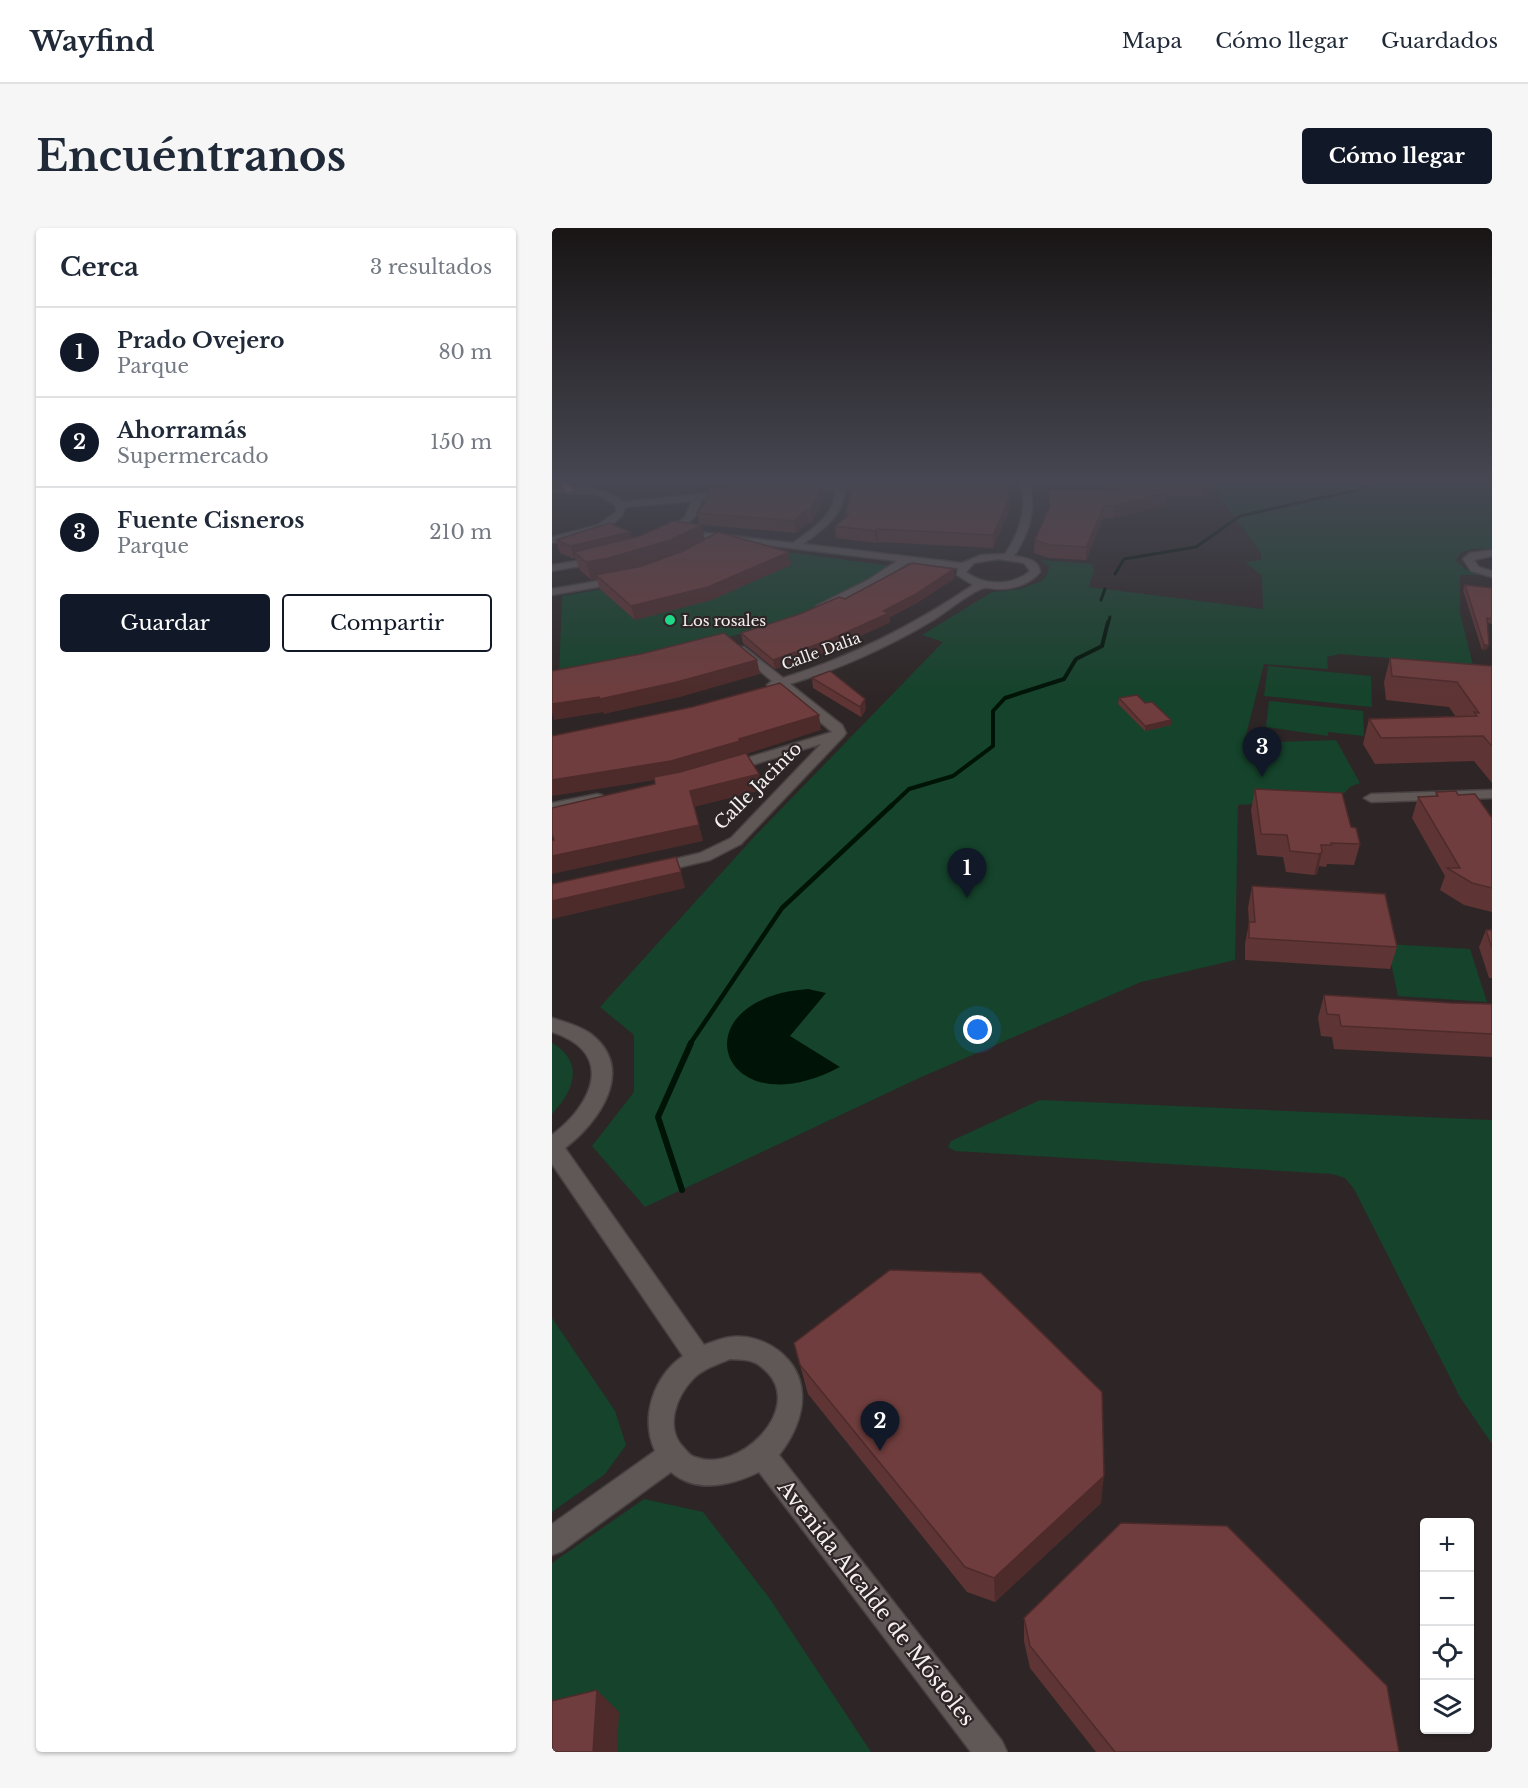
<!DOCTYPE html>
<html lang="es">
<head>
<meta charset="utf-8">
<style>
  :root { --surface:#fff; --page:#f6f6f7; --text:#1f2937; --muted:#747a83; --line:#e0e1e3; --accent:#111827 }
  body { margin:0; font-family:"Libre Baskerville",serif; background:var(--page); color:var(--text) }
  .controls { position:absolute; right:18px; bottom:18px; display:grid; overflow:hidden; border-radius:6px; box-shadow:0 2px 4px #0004 }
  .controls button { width:54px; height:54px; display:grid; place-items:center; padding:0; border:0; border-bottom:2px solid var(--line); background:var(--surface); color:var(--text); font:30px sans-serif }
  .you { position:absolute; left:426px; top:802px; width:21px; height:21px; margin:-15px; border:4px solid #fff; border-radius:50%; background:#1a73e8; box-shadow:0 0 0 9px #1a73e833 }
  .badge { display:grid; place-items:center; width:39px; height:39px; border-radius:50%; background:var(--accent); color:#fff; font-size:20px; font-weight:700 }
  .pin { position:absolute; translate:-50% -50px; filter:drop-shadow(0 2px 3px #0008) }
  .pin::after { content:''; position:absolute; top:32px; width:21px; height:18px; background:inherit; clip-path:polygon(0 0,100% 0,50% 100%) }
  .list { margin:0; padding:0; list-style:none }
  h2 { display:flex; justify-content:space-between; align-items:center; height:78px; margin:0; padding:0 24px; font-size:26px }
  h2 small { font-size:20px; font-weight:400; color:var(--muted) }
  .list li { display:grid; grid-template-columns:39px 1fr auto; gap:18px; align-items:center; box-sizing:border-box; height:90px; padding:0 24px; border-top:2px solid var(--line) }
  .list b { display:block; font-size:22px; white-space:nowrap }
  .list p { margin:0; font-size:20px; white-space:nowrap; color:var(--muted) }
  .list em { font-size:20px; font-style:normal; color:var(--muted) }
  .actions { display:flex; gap:12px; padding:18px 24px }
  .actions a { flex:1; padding:14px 0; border:2px solid var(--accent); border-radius:6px; text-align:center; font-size:21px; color:var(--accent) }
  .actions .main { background:var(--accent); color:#fff }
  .icon { flex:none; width:33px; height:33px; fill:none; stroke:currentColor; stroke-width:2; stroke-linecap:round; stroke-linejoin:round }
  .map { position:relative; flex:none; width:940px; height:1524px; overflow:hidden; border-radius:6px }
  header { display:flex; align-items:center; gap:36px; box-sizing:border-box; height:84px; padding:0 30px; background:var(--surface); border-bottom:2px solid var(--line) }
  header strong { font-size:28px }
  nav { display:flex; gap:33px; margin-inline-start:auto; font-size:21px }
  .intro { display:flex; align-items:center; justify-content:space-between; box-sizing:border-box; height:144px; padding:0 36px }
  h1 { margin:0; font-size:42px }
  .button { padding:15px 27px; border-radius:6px; background:var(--accent); color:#fff; font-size:21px; font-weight:700 }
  main { display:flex; gap:36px; padding:0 36px }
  aside { flex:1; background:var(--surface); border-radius:6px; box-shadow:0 2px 4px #0004 }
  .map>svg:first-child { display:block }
  .green { fill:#15432b }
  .water { fill:#001307 }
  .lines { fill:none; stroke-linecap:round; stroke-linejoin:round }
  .stream-far3 { stroke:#001307; stroke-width:3 }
  .stream-far2 { stroke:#001307; stroke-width:4 }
  .stream-far1 { stroke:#001307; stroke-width:4.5 }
  .stream { stroke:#001307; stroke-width:6 }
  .minor-casing { stroke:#474141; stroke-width:3 }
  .highway-casing { stroke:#474141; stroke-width:3 }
  .minor { fill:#605757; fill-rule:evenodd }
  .highway { fill:#fd8a8b; fill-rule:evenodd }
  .wall { fill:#5f3434 }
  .shaded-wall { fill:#4e2b2b }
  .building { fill:#6f3d3d; stroke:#4e2b2b; stroke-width:1.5 }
  .poi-dot { fill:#1dd988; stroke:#2e2626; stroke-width:2 }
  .labels { text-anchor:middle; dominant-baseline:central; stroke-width:4.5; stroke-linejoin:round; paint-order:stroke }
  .far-poi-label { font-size:15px; fill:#f6f1f1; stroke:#2e2626; text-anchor:start }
  .far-street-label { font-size:15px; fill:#f6f1f1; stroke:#2e2626 }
  .street-label { font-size:18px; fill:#f6f1f1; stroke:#2e2626 }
  .near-street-label { font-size:21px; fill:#f6f1f1; stroke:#2e2626 }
</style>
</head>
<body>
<header>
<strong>Wayfind</strong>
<nav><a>Mapa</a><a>Cómo llegar</a><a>Guardados</a></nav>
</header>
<div class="intro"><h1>Encuéntranos</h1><a class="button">Cómo llegar</a></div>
<main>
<aside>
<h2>Cerca<small>3 resultados</small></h2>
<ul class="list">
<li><span class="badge">1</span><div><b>Prado Ovejero</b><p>Parque</p></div><em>80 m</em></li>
<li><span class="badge">2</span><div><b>Ahorramás</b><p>Supermercado</p></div><em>150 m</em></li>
<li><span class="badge">3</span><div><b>Fuente Cisneros</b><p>Parque</p></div><em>210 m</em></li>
</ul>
<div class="actions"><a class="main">Guardar</a><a>Compartir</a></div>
</aside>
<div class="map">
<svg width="940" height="1524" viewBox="0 0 940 1524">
  <rect width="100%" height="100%" fill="#2e2626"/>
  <path class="green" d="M658 255H940V320L920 321 908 325 904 332 913 341 928 347H908V385L921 437 787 426 775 429 776 441 712 436 692 515 784 512 808 555 798 559 792 565 724 564 704 576 686 577 683 732 589 754 367 850 93 979 40 918 82 864V807L48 779 202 609 391 414 370 407 440 364 468 361 490 353 496 345 497 338 488 332 540 336 542 342 537 359 711 381 710 348 693 334 709 332V325Z
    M173 316 340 338C242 404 121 423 7 447L10 368 62 359Z
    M716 438 819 448 820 479 712 468Z
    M717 473 811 483 812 508 776 504V508L714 499Z
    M835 716 918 721 935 774 846 768Z
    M0 815C33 834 22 863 0 886Z
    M488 872 940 892V1216L908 1169 802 961 793 950 780 946 403 923 396 919 399 913Z
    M0 1090 63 1183 74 1217 53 1246 0 1284Z
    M92 1271 151 1284 218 1371 319 1524H0V1335Z"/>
  <path class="water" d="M256 761 274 765 238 808 288 839C167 903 124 771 256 761Z"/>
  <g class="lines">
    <path class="stream-far3" d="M563 346 572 331 644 319 688 288 809 261 820 255
      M549 372 553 361
      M556 396 558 389"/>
    <path class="stream-far2" d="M338 579 357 561 401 548 441 518V483L453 470 512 451 524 431 550 418 556 394"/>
    <path class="stream-far1" d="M138 816 230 680 340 577"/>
    <path class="stream" d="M130 962 106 889 139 815"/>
    <defs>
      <path id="minor" d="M282 255H359L355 258 292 261C294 286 269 303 251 316L410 335 429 327 453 326C468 304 475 282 469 255H477C485 282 477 305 462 328 473 330 487 331 488 344 478 356 462 361 447 361 441 361 434 358 429 361 411 369 395 384 378 394 334 420 287 441 238 456L290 497 294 505 292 508 189 616 158 632 104 645 98 643 96 640 98 637 148 625 179 610 269 516 177 544 172 543 170 540 172 537 280 504 227 459 217 460 215 457 220 453 184 423V419H192L231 450C299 429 362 397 421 357L405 347 406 340 356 335 324 356 268 383 264 382V378L316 352 345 333 124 306 113 308V304L133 289 140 273 73 279C71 302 19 310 0 315V309L46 297 64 284V278L45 266 0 265V259C24 258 52 257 71 274L180 263 184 266 183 268 149 272 145 286 129 302 241 315C259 302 284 287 283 262L249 264 245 261 249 258ZM446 331 472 335 478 343C461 358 431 358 414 344L422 335Z
        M940 322V328L922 332 927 339 940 343V349L919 343 911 331 918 325Z
        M48 329 53 332 52 334 0 343V337Z
        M69 349 74 352 73 354 0 367V361Z
        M940 562V570L819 574 812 570 819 566Z
        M45 566 50 567 52 570 50 573 0 583V575Z
        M0 790C13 794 28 798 39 806 85 842 46 895 13 920L152 1117C160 1114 170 1110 179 1109 213 1105 249 1131 250 1167 251 1188 240 1211 227 1227L450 1513 455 1524H419L207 1244C180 1257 145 1266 119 1244L10 1323 0 1327V1296L103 1223C88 1190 101 1149 131 1128L0 936V907C41 876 64 825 0 804ZM178 1131C185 1132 195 1131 201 1134 206 1135 212 1141 216 1145 251 1183 186 1246 143 1229 138 1228 135 1223 132 1220 112 1200 124 1168 142 1150 152 1140 165 1137 178 1131Z"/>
      <path id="highway" d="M7 255H15L22 262 15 264Z"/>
    </defs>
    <use href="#minor" class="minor-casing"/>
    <use href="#highway" class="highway-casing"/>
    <use href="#minor" class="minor"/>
    <use href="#highway" class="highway"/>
  </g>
  <path class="wall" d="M140 255H273L274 265 260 295H256L244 305 150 297 152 312 239 337 159 372 83 392 47 360 45 351 39 352 27 341 24 331H22L8 325 4 312 80 310 147 296 145 285 155 272 161 259 160 257 147 259Z
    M550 255H662L661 262 653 268H615L614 277 561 290H551L534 332 497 330 482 325 483 312 497 279V261H556Z
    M457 282 441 320 326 314 324 315 284 310 283 298 294 289V286Z
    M403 350 365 375 338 389V394L279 422 223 441 191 415 189 405 293 371Z
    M913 357 940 360V396L936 395 935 421 930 422 911 362Z
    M838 430 940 438V555L922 533 823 536 811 516 817 491 904 489 897 479 834 472 832 454Z
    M260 450 314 481 309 489 261 460Z
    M567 470 619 497 593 503 566 476Z
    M703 561 799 599 808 616 802 637 775 636 774 639 767 638 765 646 762 647 734 644 731 629 705 627 699 582Z
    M884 564 906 567 940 590V684L912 677 888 662 893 648 860 590 866 569 883 568Z
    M700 658 845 719 838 741 693 732V716L697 695 696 680Z
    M934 702H940V750H937L927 719Z
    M772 767 899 775 940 776V829L782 821 780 809 769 808 766 790Z
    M248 1137 549 1275 443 1374 415 1364 256 1166Z
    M472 1390 847 1524H544L478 1440 472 1413Z"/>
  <path class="shaded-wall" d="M146 255H160V257L147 259Z
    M272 255H273L274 265 260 295 258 283Z
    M656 255H662L661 262 653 268 654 256Z
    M457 256V282L441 320V307Z
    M615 265 614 277 561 290 562 278Z
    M552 278 551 290 534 332V319Z
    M254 282 256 295 244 305 242 293Z
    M150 297 153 313 121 329 62 347H44L45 351 39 352 34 334Z
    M325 301 326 314 324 315 323 303Z
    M78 304 81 317 22 324 24 331H22L19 318Z
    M237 324 239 337 159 372 83 392 79 378Z
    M402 341 403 350 365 375 338 389V394L279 422 223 441 221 432 331 383Z
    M932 417H937L935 421 930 422Z
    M205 432 208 446 128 469 52 486 48 471Z
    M47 469 52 484 2 492 0 485V476Z
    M313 471 314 481 309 489 308 479Z
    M267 487 269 502 123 549 0 568V552L187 511Z
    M619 492V497L593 503V498Z
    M207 546 210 562 142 579 138 563Z
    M147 597 151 613 0 646V628Z
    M770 624 765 646 762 647 767 626Z
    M129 644 133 660 0 691V673Z
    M552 1248 549 1275 443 1374 442 1350Z
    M45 1462 67 1484 65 1524H41Z"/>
  <path class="building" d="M245 255H272L258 283 254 282 242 293 145 285 155 272 157 260Z
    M301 255H456L457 270 441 307 325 301 323 303 283 298 298 286H294Z
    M560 255H656L654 256H612L615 265 562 278H552L534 319 498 317 483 312 498 278 497 261 566 262Z
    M121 293 150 297 118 312 57 330 34 334 22 324 88 308Z
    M57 295 78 304 19 318 4 312Z
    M166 304 237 324 156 359 79 378 44 347 90 338 131 323Z
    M360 335 402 341 364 366 331 383 337 385 277 412 221 432 189 405 248 386 287 369 293 371Z
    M913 357 940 360V391L935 390 937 417H932Z
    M172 405 205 432 125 454 48 471 47 469 0 476V443L89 426Z
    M838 430 940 438V518L931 508 829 510 817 491 925 488 922 484 927 485 905 454 840 448Z
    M278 443 313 471 308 479 260 450Z
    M228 455 267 487 187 511 188 513 119 533 0 552V508L140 479Z
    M585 467 593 475 600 474 619 492 593 498 567 470Z
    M194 525 207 546 138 563 147 597 0 628V613L2 612 0 606V580L103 556 102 549 128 544Z
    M703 561 790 565 799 599 804 600 808 616 779 615 780 617H769L770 624 767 626 738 623 735 607 709 606Z
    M904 563 906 567 923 566 940 590V660L920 655 895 640H908L866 569 886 568 884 564Z
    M124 629 129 644 0 673V656Z
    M700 658 833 666 845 719 697 710V694H703Z
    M934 702H940V720Z
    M772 767 899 775 940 776V806L789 798 787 787 775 786Z
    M338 1042 429 1045 550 1164 552 1248 442 1350 413 1339 248 1137 242 1115Z
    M569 1295 675 1298 835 1458 847 1524H563L478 1418 472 1390Z
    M45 1462 41 1524H0V1473Z"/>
  <linearGradient id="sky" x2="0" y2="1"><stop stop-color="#191515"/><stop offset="0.54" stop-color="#464752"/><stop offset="1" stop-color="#464752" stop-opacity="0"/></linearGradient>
  <rect width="940" height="468" fill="url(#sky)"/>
  <circle class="poi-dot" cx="118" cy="392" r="6"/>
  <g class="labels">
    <g class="far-poi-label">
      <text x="130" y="392">Los rosales</text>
    </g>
    <g class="far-street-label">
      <text transform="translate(269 423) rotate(-20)">Calle Dalia</text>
    </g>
    <g class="street-label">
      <text transform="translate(206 558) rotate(-45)">Calle Jacinto</text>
    </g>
    <g class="near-street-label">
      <text transform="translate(324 1375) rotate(52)">Avenida Alcalde de Móstoles</text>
    </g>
  </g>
</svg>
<div class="controls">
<button>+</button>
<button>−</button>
<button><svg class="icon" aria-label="locate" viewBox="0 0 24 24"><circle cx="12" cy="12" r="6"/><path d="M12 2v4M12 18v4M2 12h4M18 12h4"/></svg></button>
<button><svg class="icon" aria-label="layers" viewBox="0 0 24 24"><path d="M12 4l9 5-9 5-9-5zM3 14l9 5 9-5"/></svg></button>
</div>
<div class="you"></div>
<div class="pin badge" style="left:415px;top:670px">1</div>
<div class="pin badge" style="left:328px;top:1223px">2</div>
<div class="pin badge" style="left:710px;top:549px">3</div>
</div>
</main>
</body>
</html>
